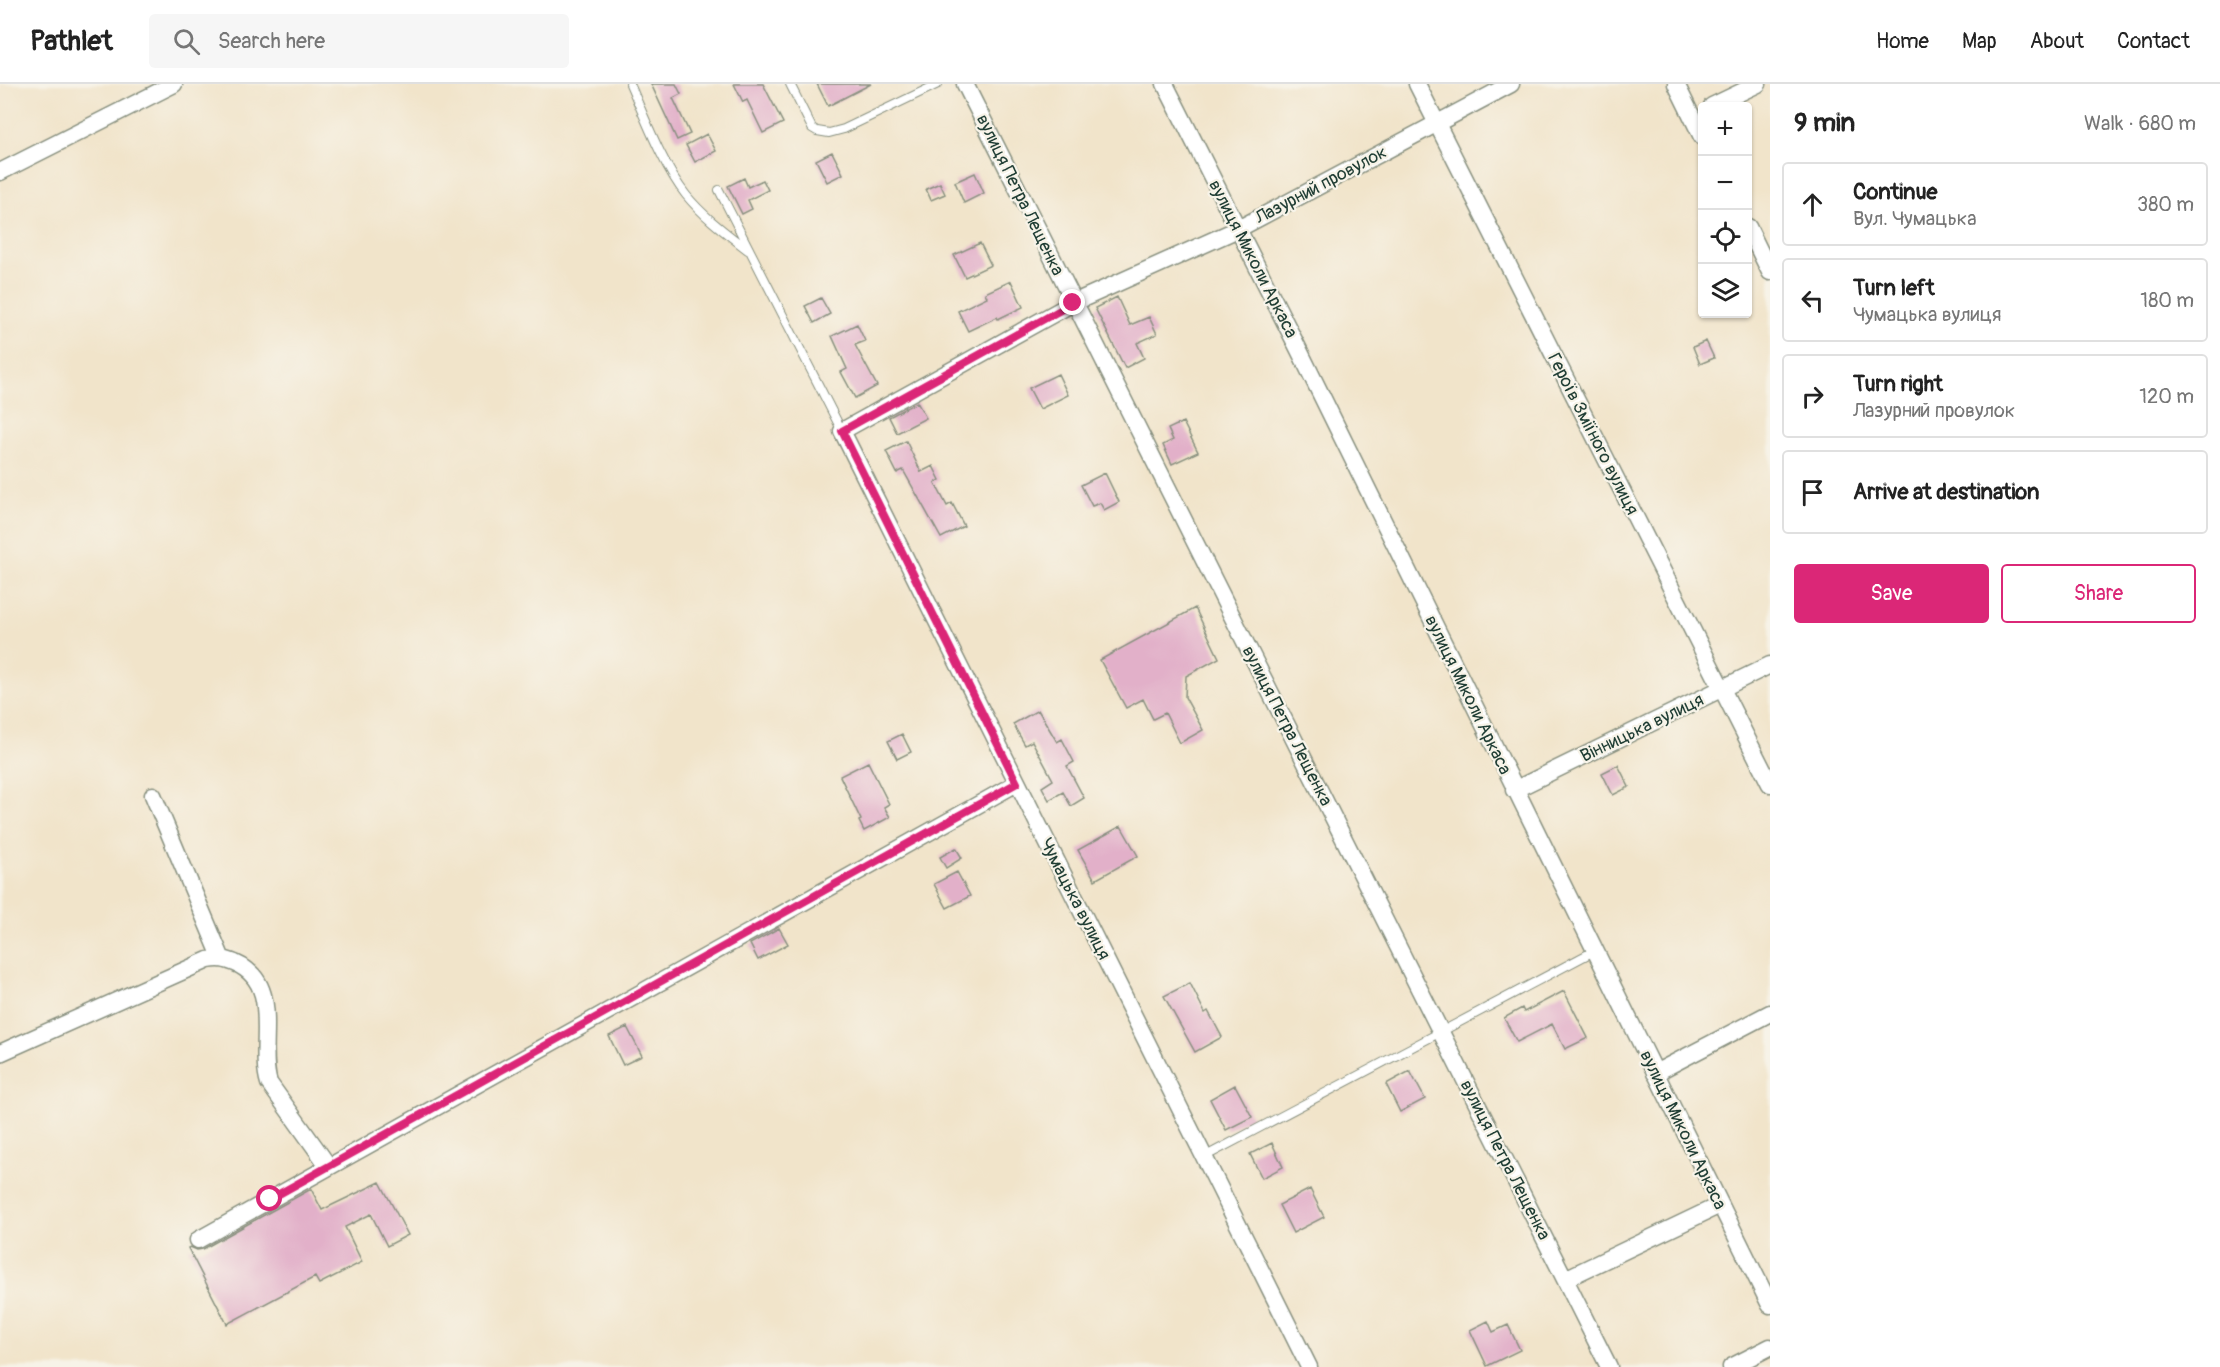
<!DOCTYPE html>
<html lang="en">
<head>
<meta charset="utf-8">
<style>
  :root { --surface:#fff; --page:#f6f6f6; --text:#222; --muted:#767676; --line:#e0e0e0; --accent:#db2777 }
  body { margin:0; font-family:Pangolin,sans-serif; background:var(--page); color:var(--text) }
  .controls { position:absolute; right:18px; top:18px; display:grid; overflow:hidden; border-radius:6px; box-shadow:0 2px 4px #0004 }
  .controls button { width:54px; height:54px; display:grid; place-items:center; padding:0; border:0; border-bottom:2px solid var(--line); background:var(--surface); color:var(--text); font:30px sans-serif }
  .stop { position:absolute; width:18px; height:18px; margin:-14px; border:4px solid #db2777; border-radius:50%; background:#fff }
  .stop.end { background:#db2777; border-color:#fff; box-shadow:0 2px 6px #0008 }
  .list { margin:0; padding:0; list-style:none }
  h2 { display:flex; justify-content:space-between; align-items:center; height:78px; margin:0; padding:0 24px; font-size:26px }
  h2 small { font-size:20px; font-weight:400; color:var(--muted) }
  .list li { display:grid; grid-template-columns:39px 1fr auto; gap:18px; align-items:center; box-sizing:border-box; height:84px; margin:0 12px 12px; padding:0 12px; border:2px solid var(--line); border-radius:6px }
  .list b { display:block; font-size:22px; white-space:nowrap }
  .list p { margin:0; font-size:20px; white-space:nowrap; color:var(--muted) }
  .list em { font-size:20px; font-style:normal; color:var(--muted) }
  .actions { display:flex; gap:12px; padding:18px 24px }
  .actions a { flex:1; padding:14px 0; border:2px solid var(--accent); border-radius:6px; text-align:center; font-size:21px; color:var(--accent) }
  .actions .main { background:var(--accent); color:#fff }
  .icon { flex:none; width:33px; height:33px; fill:none; stroke:currentColor; stroke-width:2; stroke-linecap:round; stroke-linejoin:round }
  .map { position:relative; flex:none; width:1770px; height:1283px; overflow:hidden }
  header { display:flex; align-items:center; gap:36px; box-sizing:border-box; height:84px; padding:0 30px; background:var(--surface); border-bottom:2px solid var(--line) }
  header strong { font-size:28px }
  nav { display:flex; gap:33px; margin-inline-start:auto; font-size:21px }
  .search { width:420px; height:54px; background:var(--page); display:flex; align-items:center; gap:15px; box-sizing:border-box; padding:0 21px; border-radius:6px; color:var(--muted); font-size:22px }
  main { display:flex }
  aside { flex:1; background:var(--surface) }
  .map>svg:first-child { display:block }
  .building { fill:#e2b0c9 }
  .lines { fill:none; stroke-linecap:round; stroke-linejoin:round }
  .service-casing { stroke:#88907f; stroke-width:10 }
  .minor-casing { stroke:#88907f; stroke-width:19 }
  .service { stroke:#fff; stroke-width:8 }
  .minor { stroke:#fff; stroke-width:16 }
  .route { stroke:#db2777; stroke-width:8 }
  .labels { text-anchor:middle; dominant-baseline:central; stroke-width:4.5; stroke-linejoin:round; paint-order:stroke }
  .street-label { font-size:18px; fill:#1f3d34; stroke:#f7f3e8 }
</style>
</head>
<body>
<header>
<strong>Pathlet</strong>
<div class="search"><svg class="icon" aria-label="search" viewBox="0 0 24 24"><circle cx="10" cy="10" r="6"/><path d="M15 15l6 6"/></svg>Search here</div>
<nav><a>Home</a><a>Map</a><a>About</a><a>Contact</a></nav>
</header>
<main>
<div class="map">
<svg width="1770" height="1283" viewBox="0 0 1770 1283">
  <rect width="100%" height="100%" fill="#f7f3e8"/>
  <filter id="ink" filterUnits="userSpaceOnUse"><feTurbulence type="fractalNoise" baseFrequency=".0167" numOctaves="2"/><feDisplacementMap in="SourceGraphic" scale="12" xChannelSelector="R" yChannelSelector="G"/><feConvolveMatrix kernelMatrix="1 2 1 2 8 2 1 2 1" color-interpolation-filters="sRGB"/></filter>
  <filter id="wash" filterUnits="userSpaceOnUse"><feTurbulence type="fractalNoise" baseFrequency=".008" numOctaves="4" result="noise"/><feDisplacementMap in="SourceGraphic" scale="24" xChannelSelector="R" yChannelSelector="G"/><feGaussianBlur stdDeviation="1.35" result="paint"/><feColorMatrix in="noise" values="0 0 0 0 0 0 0 0 0 0 0 0 0 0 0 0 0 1.4 0 .05"/><feComposite in="paint" operator="in"/></filter>
  <g filter="url(#wash)">
    <rect width="100%" height="100%" fill="#f1e4ca"/>
    <g id="blocks">
      <path class="building" d="M651 0H676L681 10 673 14 690 50 677 56Z
        M734 0H763L783 39 763 49 747 16 743 18Z
        M817 0H871L828 22Z
        M707 50 716 67 695 78 686 61Z
        M832 68 843 90 827 98 816 76Z
        M975 89 984 109 964 119 955 98Z
        M744 94 748 103 763 96 768 106 748 116 752 125 742 130 728 102Z
        M940 99 945 110 931 116 926 105Z
        M980 159 991 181 965 193 954 171Z
        M1011 197 1023 223 998 235 997 233 968 247 958 227 987 213 985 209Z
        M1117 213 1130 241 1149 233 1157 250 1137 259 1144 274 1125 284 1095 224Z
        M821 214 830 230 814 239 805 222Z
        M857 240 865 257 855 261 877 302 855 314 841 288 847 285 832 252Z
        M1706 257 1714 274 1700 280 1693 263Z
        M1058 290 1068 311 1040 325 1029 304Z
        M917 318 926 334 897 349 889 333Z
        M1183 338 1198 368 1172 380 1163 361 1173 356 1168 345Z
        M906 357 921 388 933 382 940 396 935 399 947 422 952 419 964 442 941 454 903 386 897 389 886 367Z
        M1105 389 1119 418 1104 426 1100 419 1092 422 1081 401Z
        M1195 524 1219 574 1186 592 1185 613 1203 646 1180 659 1165 629 1153 635 1143 615 1126 624 1100 576Z
        M1038 626 1057 658 1062 655 1074 678 1067 682 1084 714 1071 722 1063 708 1049 716 1042 703 1053 696 1032 657 1025 661 1013 640Z
        M902 650 911 668 897 675 888 657Z
        M868 678 889 720 884 723 890 733 864 747 859 737 861 736 840 692Z
        M1618 681 1629 703 1613 711 1602 689Z
        M1121 742 1138 772 1095 796 1078 766Z
        M956 764 962 774 946 784 940 773Z
        M957 788 970 812 947 824 934 800Z
        M779 844 788 860 758 876 750 860Z
        M1190 899 1205 929 1208 927 1222 953 1195 968 1164 912Z
        M1564 907 1588 954 1565 965 1552 940 1517 958 1504 934 1522 924 1524 928Z
        M627 943 642 972 623 981 609 952Z
        M1410 987 1425 1015 1400 1028 1386 1000Z
        M1235 1001 1252 1033 1226 1046 1210 1015Z
        M1272 1059 1283 1083 1262 1094 1250 1070Z
        M380 1098 408 1151 387 1162 371 1130 345 1143 362 1178 319 1200 315 1193 227 1240 188 1164 190 1163 197 1166 203 1165 311 1105 322 1126Z
        M1310 1105 1324 1133 1293 1149 1279 1121Z
        M1488 1237 1493 1248 1508 1241 1520 1266 1487 1282 1470 1246Z"/>
    </g>
  </g>
  <g filter="url(#ink)">
    <use href="#blocks" fill-opacity="0" stroke="#88907f" stroke-width="1.5"/>
    <g class="lines">
      <defs>
        <path id="service" d="M630 0C645 34 663 82 686 111 704 133 726 149 748 166
          M790 0 812 44 817 47 829 49 844 45 938 0
          M719 106 842 347
          M1204 1073 1594 867"/>
        <path id="minor" d="M965 0 1609 1283
          M1165 0 1299 266 1770 1221
          M1417 0 1770 700
          M1676 0 1702 53
          M1712 22 1758 0
          M0 88 174 0
          M1748 143 1770 188
          M1514 706 1770 581
          M153 711 221 873
          M0 969 208 876C220 874 225 875 235 879 284 900 257 961 269 999L329 1083
          M1655 989 1770 929
          M198 1156 1017 699
          M1565 1195 1720 1121
          M1309 1283 842 347 1073 219 1238 145 1511 0
          M1731 1283 1770 1263"/>
      </defs>
      <use href="#service" class="service-casing"/>
      <use href="#minor" class="minor-casing"/>
      <use href="#service" class="service"/>
      <use href="#minor" class="minor"/>
    </g>
  </g>
  <g class="lines" filter="url(#ink)">
    <path class="route" d="M270 1115 1017 699 842 347 1073 219"/>
  </g>
  <g class="labels">
    <g class="street-label">
      <text transform="translate(1321 101) rotate(-28)">Лазурний провулок</text>
      <text transform="translate(1020 111) rotate(64)">вулиця Петра Лещенка</text>
      <text transform="translate(1253 175) rotate(63)">вулиця Миколи Аркаса</text>
      <text transform="translate(1593 350) rotate(63)">Героїв Зміїного вулиця</text>
      <text transform="translate(1468 611) rotate(64)">вулиця Миколи Аркаса</text>
      <text transform="translate(1287 642) rotate(63)">вулиця Петра Лещенка</text>
      <text transform="translate(1642 644) rotate(-26)">Вінницька вулиця</text>
      <text transform="translate(1075 815) rotate(63)">Чумацька вулиця</text>
      <text transform="translate(1683 1046) rotate(64)">вулиця Миколи Аркаса</text>
      <text transform="translate(1505 1076) rotate(63)">вулиця Петра Лещенка</text>
    </g>
  </g>
</svg>
<div class="controls">
<button>+</button>
<button>−</button>
<button><svg class="icon" aria-label="locate" viewBox="0 0 24 24"><circle cx="12" cy="12" r="6"/><path d="M12 2v4M12 18v4M2 12h4M18 12h4"/></svg></button>
<button><svg class="icon" aria-label="layers" viewBox="0 0 24 24"><path d="M12 4l9 5-9 5-9-5zM3 14l9 5 9-5"/></svg></button>
</div>
<div class="stop" style="left:270px;top:1115px"></div>
<div class="stop end" style="left:1073px;top:219px"></div>
</div>
<aside>
<h2>9 min<small>Walk · 680 m</small></h2>
<ul class="list">
<li><svg class="icon" aria-label="ahead" viewBox="0 0 24 24"><path d="M12 20V5M6 11l6-6 6 6"/></svg><div><b>Continue</b><p>Вул. Чумацька</p></div><em>380 m</em></li>
<li><svg class="icon" aria-label="left" viewBox="0 0 24 24"><path d="M17 20v-9H6M10 6l-5 5 5 5"/></svg><div><b>Turn left</b><p>Чумацька вулиця</p></div><em>180 m</em></li>
<li><svg class="icon" aria-label="right" viewBox="0 0 24 24"><path d="M7 20v-9h11M14 6l5 5-5 5"/></svg><div><b>Turn right</b><p>Лазурний провулок</p></div><em>120 m</em></li>
<li><svg class="icon" aria-label="arrive" viewBox="0 0 24 24"><path d="M6 21V4h12l-3 4 3 4H6"/></svg><div><b>Arrive at destination</b></div></li>
</ul>
<div class="actions"><a class="main">Save</a><a>Share</a></div>
</aside>
</main>
</body>
</html>
